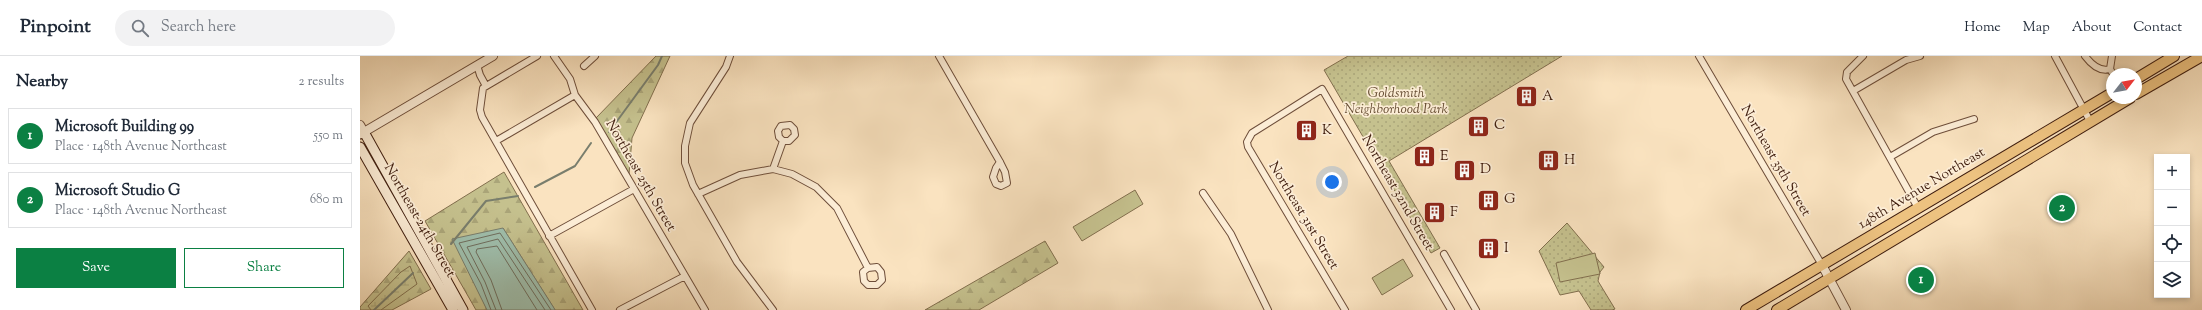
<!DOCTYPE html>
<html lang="en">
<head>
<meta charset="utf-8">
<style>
  :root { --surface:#fff; --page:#f2f2f3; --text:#1f2937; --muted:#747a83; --line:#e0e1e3; --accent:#0b8043 }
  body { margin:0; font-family:"Sorts Mill Goudy",serif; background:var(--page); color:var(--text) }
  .controls { position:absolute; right:12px; bottom:12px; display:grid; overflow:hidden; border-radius:0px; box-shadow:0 2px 6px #0003 }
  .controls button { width:36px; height:36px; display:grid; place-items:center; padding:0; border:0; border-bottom:1px solid var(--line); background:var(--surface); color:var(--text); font:20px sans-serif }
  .compass { position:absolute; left:1746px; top:12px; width:36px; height:36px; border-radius:50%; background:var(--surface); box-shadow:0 2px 6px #0003; rotate:59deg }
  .you { position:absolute; left:972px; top:126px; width:14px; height:14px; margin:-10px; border:3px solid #fff; border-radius:50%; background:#1a73e8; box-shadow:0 0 0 6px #1a73e833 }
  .badge { display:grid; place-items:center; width:26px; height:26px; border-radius:50%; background:var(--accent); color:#fff; font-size:13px; font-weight:700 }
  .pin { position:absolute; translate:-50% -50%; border:2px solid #fff; box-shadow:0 1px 4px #0006 }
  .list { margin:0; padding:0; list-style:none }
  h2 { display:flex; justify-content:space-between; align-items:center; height:52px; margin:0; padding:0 16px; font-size:17px }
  h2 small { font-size:13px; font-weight:400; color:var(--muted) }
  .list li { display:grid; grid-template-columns:26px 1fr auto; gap:12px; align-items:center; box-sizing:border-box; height:56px; margin:0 8px 8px; padding:0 8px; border:1px solid var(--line); border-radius:0px }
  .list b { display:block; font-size:15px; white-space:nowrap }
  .list p { margin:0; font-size:13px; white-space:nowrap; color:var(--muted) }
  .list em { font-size:13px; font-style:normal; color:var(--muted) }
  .actions { display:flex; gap:8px; padding:12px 16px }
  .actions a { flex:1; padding:9px 0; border:1px solid var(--accent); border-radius:0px; text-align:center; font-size:14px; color:var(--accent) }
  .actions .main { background:var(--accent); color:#fff }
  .icon { flex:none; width:22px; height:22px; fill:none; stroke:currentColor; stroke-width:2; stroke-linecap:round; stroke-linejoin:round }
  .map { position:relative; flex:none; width:1842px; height:254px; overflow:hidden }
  header { display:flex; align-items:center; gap:24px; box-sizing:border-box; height:56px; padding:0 20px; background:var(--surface); border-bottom:1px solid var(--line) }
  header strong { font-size:19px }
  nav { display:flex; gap:22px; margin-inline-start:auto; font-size:14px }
  .search { width:280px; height:36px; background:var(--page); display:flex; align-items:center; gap:10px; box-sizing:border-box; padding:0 14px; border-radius:22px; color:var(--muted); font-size:15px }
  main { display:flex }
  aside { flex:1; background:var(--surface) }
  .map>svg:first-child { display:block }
  .forest { fill:url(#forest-firs); stroke:#826f4e }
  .wetland { fill:url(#wetland-marsh); stroke:#826f4e }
  .park { fill:url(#park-dots); stroke:#826f4e }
  .pitch { fill:#c5c18e; stroke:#826f4e }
  .water { fill:#9fbfad; stroke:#797e6d }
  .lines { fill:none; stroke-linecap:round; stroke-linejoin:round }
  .shore { stroke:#6f6e5e; stroke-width:1 }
  .stream { stroke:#797e6d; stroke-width:2 }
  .minor-casing { stroke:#6e4e3a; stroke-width:8 }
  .tertiary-casing { stroke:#6e4e3a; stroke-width:10 }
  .secondary-casing { stroke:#3f1d0e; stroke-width:11 }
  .primary-casing { stroke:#3f1d0e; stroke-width:12 }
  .minor { stroke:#fcedd6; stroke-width:6 }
  .tertiary { stroke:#fcedd6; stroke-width:8 }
  .secondary { stroke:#fcedd6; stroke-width:9 }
  .primary { stroke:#edc280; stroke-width:10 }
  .labels { text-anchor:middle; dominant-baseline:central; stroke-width:3.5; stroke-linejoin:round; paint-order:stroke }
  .park-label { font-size:14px; font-style:italic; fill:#674e34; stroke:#fcedd6 }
  .poi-label { font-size:14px; fill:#3f1d0e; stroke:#fcedd6; text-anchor:start }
  .street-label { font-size:14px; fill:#3f1d0e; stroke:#fcedd6 }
</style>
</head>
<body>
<header>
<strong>Pinpoint</strong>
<div class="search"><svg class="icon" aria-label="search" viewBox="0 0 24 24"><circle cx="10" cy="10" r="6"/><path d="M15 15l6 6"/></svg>Search here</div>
<nav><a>Home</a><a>Map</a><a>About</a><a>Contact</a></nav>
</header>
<main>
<aside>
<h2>Nearby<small>2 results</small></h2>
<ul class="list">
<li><span class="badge">1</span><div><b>Microsoft Building 99</b><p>Place · 148th Avenue Northeast</p></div><em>550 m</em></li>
<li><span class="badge">2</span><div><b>Microsoft Studio G</b><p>Place · 148th Avenue Northeast</p></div><em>680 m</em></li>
</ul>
<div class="actions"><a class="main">Save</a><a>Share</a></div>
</aside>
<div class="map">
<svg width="1842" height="254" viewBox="0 0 1842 254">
  <defs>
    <pattern id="forest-firs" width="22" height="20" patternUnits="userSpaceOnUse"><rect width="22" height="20" fill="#c5c18e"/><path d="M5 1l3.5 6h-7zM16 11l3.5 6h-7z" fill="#aaa579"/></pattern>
    <pattern id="wetland-marsh" width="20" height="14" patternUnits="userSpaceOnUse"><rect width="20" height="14" fill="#c5c18e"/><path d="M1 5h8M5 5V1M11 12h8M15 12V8" fill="none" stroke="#aaa579"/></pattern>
    <pattern id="park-dots" width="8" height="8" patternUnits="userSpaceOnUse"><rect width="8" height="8" fill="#c5c18e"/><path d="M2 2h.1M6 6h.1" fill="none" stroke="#aaa579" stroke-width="1.8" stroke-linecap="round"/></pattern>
  </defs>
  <rect width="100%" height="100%" fill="#fae3c0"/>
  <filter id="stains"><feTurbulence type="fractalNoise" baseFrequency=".005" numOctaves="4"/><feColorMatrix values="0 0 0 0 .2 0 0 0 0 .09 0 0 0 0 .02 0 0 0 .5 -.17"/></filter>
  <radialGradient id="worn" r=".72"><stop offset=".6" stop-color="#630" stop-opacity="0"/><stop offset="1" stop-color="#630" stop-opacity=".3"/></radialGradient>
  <path class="forest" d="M296 0H310L272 82 269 118 236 62Z
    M144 116 223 254H195L143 172 117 230 127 254H116L65 165Z
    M685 185 698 207 619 254H565Z
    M49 195 71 233 32 254H0V251Z"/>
  <path class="wetland" d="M50 210 57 228 21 254H11L8 250 41 216Z"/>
  <path class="park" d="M988 0H1202L1029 105 1080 192 1071 197 964 14Z
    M1207 167 1244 211 1240 216 1238 225 1255 253 1252 254H1231L1219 235 1200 239 1179 195Z"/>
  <path class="pitch" d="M775 134 783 148 722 185 713 171Z
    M1235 197 1240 218 1200 226 1196 207Z
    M1043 203 1053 220 1022 239 1012 222Z"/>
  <path class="water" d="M143 172 194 252 195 254H127L92 183Z"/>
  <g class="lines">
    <path class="shore" d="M131 254 121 228 99 187 140 177 191 254
      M136 254 125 226 107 191 138 183 185 254
      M142 254 131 224 116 196 117 193 137 190 177 254"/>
    <path class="stream" d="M249 76 298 9 302 0
      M175 131 215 110 231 87
      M91 188 126 145 158 140
      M14 254 53 217"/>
    <defs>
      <path id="minor" d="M177 0 123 32 120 54 122 61 232 254
        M194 0 210 23 215 39 235 66 345 254
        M370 0 366 11 330 67 325 90V107L333 129 377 206 413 254
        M579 0 640 106 645 116 647 127 641 130 636 128 633 121 636 112 640 106
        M1339 0 1462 209
        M1503 0 1487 16 1486 23 1558 152
        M1695 0 1730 65
        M1725 0C1731 8 1740 16 1750 13
        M1752 0 1750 13 1753 18
        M117 9 120 19 126 30
        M224 10 235 0
        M1493 35 1546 4 1560 0
        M136 85 215 39
        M1530 101 1573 76 1614 63
        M413 113 423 85H429L435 79 434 73 430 69 421 70 418 75 419 81 423 85
        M843 137 871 178 908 254
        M338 138 380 119 413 113 432 118 456 131 477 152 508 212 503 216 504 225 508 229H517L522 224 521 216 517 211 508 212
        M189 180 274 133
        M1084 198 1116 254
        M260 254 325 220
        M985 254 888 91 887 86 892 77 962 33 1091 254"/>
      <path id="tertiary" d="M0 69 4 76 133 0
        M1462 209 1486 254"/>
      <path id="secondary" d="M0 78 4 76 103 254
        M0 91 93 254"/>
      <path id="primary" d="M1776 23 1814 0
        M1776 38 1842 0
        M1386 254 1752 37
        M1417 254 1770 42"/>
    </defs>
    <use href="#minor" class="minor-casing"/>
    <use href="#tertiary" class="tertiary-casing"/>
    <use href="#secondary" class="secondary-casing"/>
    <use href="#primary" class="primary-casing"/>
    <use href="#minor" class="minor"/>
    <use href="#tertiary" class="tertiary"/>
    <use href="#secondary" class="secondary"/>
    <use href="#primary" class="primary"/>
  </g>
  <defs>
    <symbol id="building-square" viewBox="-11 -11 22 22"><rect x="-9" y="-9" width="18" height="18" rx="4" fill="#8f2418" stroke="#fcedd6"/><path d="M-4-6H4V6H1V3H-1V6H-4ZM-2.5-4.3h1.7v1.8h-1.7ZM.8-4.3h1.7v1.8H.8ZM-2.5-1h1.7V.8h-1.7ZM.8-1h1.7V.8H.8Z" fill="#fff"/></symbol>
  </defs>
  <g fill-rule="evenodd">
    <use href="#building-square" x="1154" y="28" width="25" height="25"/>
    <use href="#building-square" x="1106" y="58" width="25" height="25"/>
    <use href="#building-square" x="934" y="62" width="25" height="25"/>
    <use href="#building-square" x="1052" y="88" width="25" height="25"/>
    <use href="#building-square" x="1176" y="92" width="25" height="25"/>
    <use href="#building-square" x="1092" y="102" width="25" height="25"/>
    <use href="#building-square" x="1116" y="132" width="25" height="25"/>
    <use href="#building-square" x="1062" y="144" width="25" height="25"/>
    <use href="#building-square" x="1116" y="180" width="25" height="25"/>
  </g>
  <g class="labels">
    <g class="park-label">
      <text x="1036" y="38">Goldsmith<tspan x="1036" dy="16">Neighborhood Park</tspan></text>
    </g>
    <g class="poi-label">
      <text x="1182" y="41">A</text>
      <text x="1134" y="70">C</text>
      <text x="962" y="75">K</text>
      <text x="1080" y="101">E</text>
      <text x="1204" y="105">H</text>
      <text x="1120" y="114">D</text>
      <text x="1144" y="144">G</text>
      <text x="1090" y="157">F</text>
      <text x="1144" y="193">I</text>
    </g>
    <g class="street-label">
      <text transform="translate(1415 105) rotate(60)">Northeast 35th Street</text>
      <text transform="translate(280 120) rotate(60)">Northeast 25th Street</text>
      <text transform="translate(1562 133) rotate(-31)">148th Avenue Northeast</text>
      <text transform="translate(1037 137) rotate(60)">Northeast 32nd Street</text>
      <text transform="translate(943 160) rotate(59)">Northeast 31st Street</text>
      <text transform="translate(59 165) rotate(60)">Northeast 24th Street</text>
    </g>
  </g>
  <rect width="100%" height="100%" filter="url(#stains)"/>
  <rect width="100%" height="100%" fill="url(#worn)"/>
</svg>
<div class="controls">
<button>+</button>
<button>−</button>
<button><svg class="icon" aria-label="locate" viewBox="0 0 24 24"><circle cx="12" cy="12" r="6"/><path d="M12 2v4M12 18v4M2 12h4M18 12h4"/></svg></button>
<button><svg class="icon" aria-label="layers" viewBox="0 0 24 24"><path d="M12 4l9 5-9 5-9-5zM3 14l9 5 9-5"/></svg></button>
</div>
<svg class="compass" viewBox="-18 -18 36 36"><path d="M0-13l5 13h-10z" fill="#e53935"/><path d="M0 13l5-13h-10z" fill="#747a83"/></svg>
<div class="you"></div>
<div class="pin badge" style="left:1561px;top:224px">1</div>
<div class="pin badge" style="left:1702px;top:152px">2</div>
</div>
</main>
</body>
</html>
